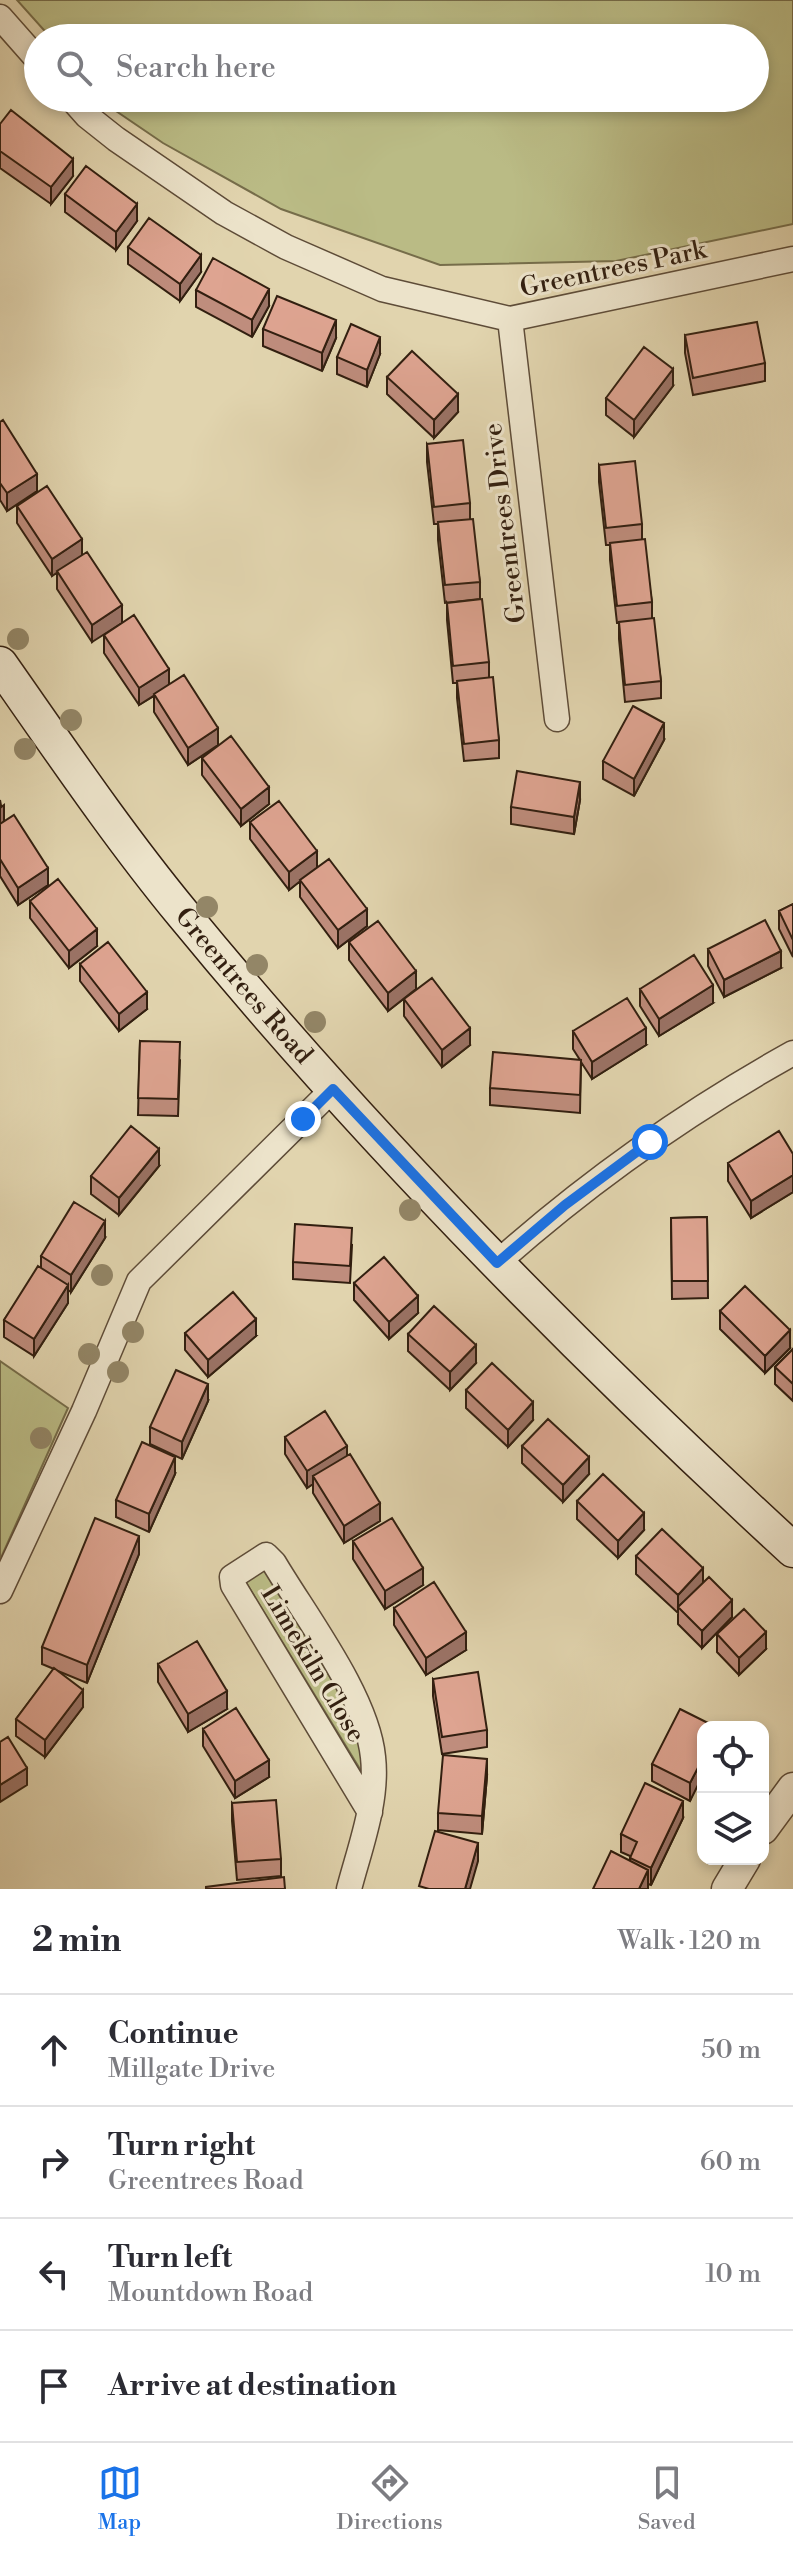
<!DOCTYPE html>
<html lang="en">
<head>
<meta charset="utf-8">
<style>
  :root { --surface:#fff; --page:#f7f7f7; --text:#2b2b33; --muted:#7c7c81; --line:#e1e1e2; --accent:#1a73e8 }
  body { margin:0; font-family:"Libre Bodoni",serif; background:var(--page); color:var(--text) }
  .controls { position:absolute; right:24px; bottom:24px; display:grid; overflow:hidden; border-radius:16px; box-shadow:0 4px 12px #0003 }
  .controls button { width:72px; height:72px; display:grid; place-items:center; padding:0; border:0; border-bottom:2px solid var(--line); background:var(--surface); color:var(--text); font:40px sans-serif }
  .stop { position:absolute; width:24px; height:24px; margin:-18px; border:6px solid #1a73e8; border-radius:50%; background:#fff }
  .stop.end { background:#1a73e8; border-color:#fff; box-shadow:0 2px 8px #0008 }
  .list { margin:0; padding:0; list-style:none }
  h2 { display:flex; justify-content:space-between; align-items:center; height:104px; margin:0; padding:0 32px; font-size:34px }
  h2 small { font-size:26px; font-weight:400; color:var(--muted) }
  .list li { display:grid; grid-template-columns:52px 1fr auto; gap:24px; align-items:center; box-sizing:border-box; height:112px; padding:0 32px; border-top:2px solid var(--line) }
  .list b { display:block; font-size:30px; white-space:nowrap }
  .list p { margin:0; font-size:26px; white-space:nowrap; color:var(--muted) }
  .list em { font-size:26px; font-style:normal; color:var(--muted) }
  .icon { flex:none; width:44px; height:44px; fill:none; stroke:currentColor; stroke-width:2; stroke-linecap:round; stroke-linejoin:round }
  .map { position:relative; flex:none; width:793px; height:1889px; overflow:hidden }
  .search { position:absolute; background:var(--surface); box-shadow:0 4px 12px #0003; left:24px; right:24px; top:24px; height:88px; display:flex; align-items:center; gap:20px; box-sizing:border-box; padding:0 28px; border-radius:44px; color:var(--muted); font-size:30px }
  .sheet { height:552px; background:var(--surface) }
  nav { display:flex; justify-content:space-around; align-items:center; box-sizing:border-box; height:112px; border-top:2px solid var(--line); background:var(--surface); font-size:22px; color:var(--muted) }
  nav a { display:grid; justify-items:center; gap:4px }
  nav .on { color:var(--accent) }
  .map>svg:first-child { display:block }
  .green { fill:#babb85; stroke:#766d4a; stroke-width:2 }
  .lines { fill:none; stroke-linecap:round; stroke-linejoin:round }
  .minor-casing { stroke:#5e4c38; stroke-width:27 }
  .tertiary-casing { stroke:#5e4c38; stroke-width:33 }
  .secondary-casing { stroke:#321f10; stroke-width:37 }
  .minor { stroke:#ece3ca; stroke-width:24 }
  .tertiary { stroke:#ece3ca; stroke-width:30 }
  .secondary { stroke:#ece3ca; stroke-width:34 }
  .tree { fill:#938667 }
  .wall { fill:#bf8d7d; stroke:#321f10; stroke-width:2 }
  .shaded-wall { fill:#9b7366; stroke:#321f10; stroke-width:2 }
  .building { fill:#dea491; stroke:#321f10; stroke-width:2 }
  .route { stroke:#1a73e8; stroke-width:10 }
  .labels { text-anchor:middle; dominant-baseline:central; stroke-width:6; stroke-linejoin:round; paint-order:stroke }
  .street-label { font-size:26px; fill:#321f10; stroke:#ece3ca }
</style>
</head>
<body>
<div class="map">
<svg width="793" height="1889" viewBox="0 0 793 1889">
  <rect width="100%" height="100%" fill="#e1d4ae"/>
  <filter id="stains"><feTurbulence type="fractalNoise" baseFrequency=".0025" numOctaves="4"/><feColorMatrix values="0 0 0 0 .2 0 0 0 0 .09 0 0 0 0 .02 0 0 0 .5 -.17"/></filter>
  <radialGradient id="worn" r=".72"><stop offset=".6" stop-color="#630" stop-opacity="0"/><stop offset="1" stop-color="#630" stop-opacity=".3"/></radialGradient>
  <path class="green" d="M17 0H793V224L616 261 440 265 281 209 163 143 116 111 105 98H755V38H51Z
    M0 1361 68 1408 0 1560Z
    M263 1565 357 1722 363 1774 242 1576Z"/>
  <g class="lines">
    <defs>
      <path id="minor" d="M0 17 38 60
        M71 98 87 116 116 139 224 213 286 247 382 289 510 319 793 259
        M510 319 557 719
        M497 1263C588 1182 687 1112 793 1053
        M0 1591 84 1411 139 1281 333 1089
        M349 1889C360 1847 378 1801 373 1757 367 1696 306 1617 274 1563L266 1555 232 1577 233 1585 370 1812"/>
      <path id="tertiary" d="M763 1829 793 1788
        M727 1889 745 1859"/>
      <g id="secondary">
        <path id="s1" d="M0 664C59 748 117 834 182 913 369 1141 577 1351 793 1550"/>
      </g>
    </defs>
    <use href="#minor" class="minor-casing"/>
    <use href="#tertiary" class="tertiary-casing"/>
    <use href="#secondary" class="secondary-casing"/>
    <use href="#minor" class="minor"/>
    <use href="#tertiary" class="tertiary"/>
    <use href="#secondary" class="secondary"/>
  </g>
  <g class="tree">
    <circle cx="18" cy="639" r="11"/>
    <circle cx="71" cy="720" r="11"/>
    <circle cx="25" cy="749" r="11"/>
    <circle cx="207" cy="907" r="11"/>
    <circle cx="257" cy="965" r="11"/>
    <circle cx="315" cy="1022" r="11"/>
    <circle cx="410" cy="1210" r="11"/>
    <circle cx="102" cy="1275" r="11"/>
    <circle cx="133" cy="1332" r="11"/>
    <circle cx="89" cy="1354" r="11"/>
    <circle cx="118" cy="1372" r="11"/>
    <circle cx="41" cy="1438" r="11"/>
  </g>
  <path class="wall" d="M0 124 73 176 51 204 0 168Z
    M65 194 137 221 116 250 65 212Z
    M128 247 201 272 180 301 128 264Z
    M196 290 269 306 252 337 196 307Z
    M263 329 336 338 322 371 263 346Z
    M685 335 765 363V381L693 395 685 353Z
    M380 354 367 387 337 374V357Z
    M387 377 458 412 434 438 387 394Z
    M673 386 634 437 606 415V398Z
    M0 422 37 491 7 511 0 500Z
    M427 444 470 503V519L480 582V599L445 603 438 540V524H434L427 462Z
    M599 465 642 524V539L652 602V618L661 681V698L625 702 619 639V623H617L610 560V545H606L599 482Z
    M17 506 82 556 122 605 92 642 57 589V572L52 576 17 523Z
    M447 603 489 662V678L499 740V758L464 761 457 698V683H453L447 620Z
    M104 635 169 685 218 745 188 765 154 712V696L139 705 104 653Z
    M664 740 634 796 603 779V761Z
    M202 758 269 804 241 826 202 775Z
    M0 800 4 822 48 885 18 905 0 876Z
    M580 800 574 834 511 824V807Z
    M250 822 317 867 367 926 338 948 300 897V881L289 890 250 839Z
    M30 901 97 946 69 968 30 918Z
    M793 904V957L779 929V911Z
    M349 942 416 989 388 1011 349 960Z
    M708 949 781 968 724 997 708 966Z
    M80 964 147 1009 119 1031 80 981Z
    M640 989 713 1003 659 1036 640 1006Z
    M404 999 470 1045 442 1067 404 1016Z
    M573 1031 646 1045 592 1079 581 1062 580 1113 490 1105V1088L580 1060 573 1049Z
    M140 1041 180 1060 178 1116 138 1115Z
    M793 1154V1192L751 1218 728 1181V1163Z
    M159 1166 119 1215 91 1194V1176Z
    M707 1217 708 1298 672 1299 671 1218Z
    M105 1238 71 1292 68 1290V1303L34 1356 4 1337V1320L41 1268V1256Z
    M352 1245 350 1283 293 1279V1262Z
    M354 1283 418 1313 389 1339 354 1300Z
    M720 1311 790 1348 765 1373 720 1329Z
    M185 1333 256 1336 208 1377 185 1350Z
    M408 1334 476 1363 450 1390 408 1351Z
    M793 1349V1401L775 1384V1367Z
    M466 1390 533 1420 508 1447 466 1408Z
    M208 1401 182 1459 150 1444V1427Z
    M285 1437 347 1455 380 1521 344 1543 313 1493V1484L307 1488 285 1454Z
    M522 1446 589 1474 563 1502 522 1463Z
    M175 1474 149 1532 116 1517V1500Z
    M577 1501 644 1530 618 1558 577 1519Z
    M353 1541 423 1585 385 1609 353 1559Z
    M139 1554 87 1683 58 1671 83 1707 45 1757 16 1736V1719L54 1669 42 1664V1647Z
    M636 1556 703 1582 732 1617 702 1648 678 1624V1612V1613L636 1574Z
    M394 1608 466 1650 426 1675 394 1625Z
    M717 1634 766 1649 739 1675 717 1652Z
    M158 1664 227 1709 188 1732 158 1682Z
    M433 1679 487 1730V1747L442 1754 433 1696Z
    M716 1727 690 1801 652 1781V1764Z
    M203 1729 269 1777 235 1798 203 1746Z
    M487 1776 482 1834 438 1830V1813Z
    M232 1803 281 1859V1876L237 1880 232 1821Z
    M683 1818 651 1885 648 1884V1887L630 1861V1856L621 1852V1834Z"/>
  <path class="shaded-wall" d="M73 159V176L51 204V187Z
    M137 204V221L116 250V232Z
    M201 255V272L180 301V284Z
    M269 289V306L252 337V320Z
    M336 320V338L322 371V353Z
    M380 337V354L367 387V370Z
    M673 369V386L634 437V420Z
    M458 394V412L434 438V420Z
    M37 474V491L7 511V493Z
    M82 539V556L52 576V559Z
    M122 605V623L92 642V625Z
    M169 669V686L139 705V688Z
    M664 723V740L634 796V779Z
    M218 728V745L188 765V748Z
    M580 782V800L574 834V817Z
    M269 787V804L241 826V809Z
    M4 805V823L0 825V808Z
    M317 851V868L289 890V872Z
    M48 868V885L18 905V888Z
    M367 909V926L338 948V930Z
    M97 929V946L69 968V951Z
    M781 951V968L724 997V980Z
    M416 971V989L388 1011V993Z
    M713 985V1003L659 1036V1019Z
    M147 992V1009L119 1031V1014Z
    M470 1028V1045L442 1067V1050Z
    M646 1028V1045L592 1079V1062Z
    M159 1149V1166L119 1215V1198Z
    M793 1175V1192L751 1218V1201Z
    M105 1221V1238L71 1292V1275Z
    M68 1285V1303L34 1356V1339Z
    M418 1296V1313L389 1339V1322Z
    M256 1319V1336L208 1377V1360Z
    M790 1330V1348L765 1373V1356Z
    M476 1345V1363L450 1390V1372Z
    M208 1384V1401L182 1459V1442Z
    M533 1402V1420L508 1447V1430Z
    M347 1446V1463L313 1476V1484L307 1488V1471Z
    M175 1457V1474L149 1532V1514Z
    M589 1457V1474L563 1502V1485Z
    M380 1503V1521L344 1543V1526Z
    M644 1513V1530L618 1558V1541Z
    M139 1536V1554L87 1683V1665Z
    M423 1568V1585L385 1609V1591Z
    M703 1568V1585L678 1607V1613V1595Z
    M732 1600V1617L702 1648V1631Z
    M466 1632V1650L426 1675V1658Z
    M766 1632V1649L739 1675V1658Z
    M83 1690V1707L45 1757V1740Z
    M227 1691V1709L188 1732V1714Z
    M703 1758V1775L690 1801V1783Z
    M487 1759V1776L482 1834V1816Z
    M269 1760V1777L235 1798V1781Z
    M27 1768V1785L0 1802V1785Z
    M683 1801V1818L651 1885V1868Z
    M478 1843V1861L470 1889H465Z
    M648 1870V1889H639Z"/>
  <path class="building" d="M11 110 73 159 51 187 0 151V124Z
    M86 166 137 204 116 232 65 194Z
    M149 218 201 255 180 284 128 247Z
    M213 258 269 289 252 320 196 290Z
    M277 296 336 320 322 353 263 329Z
    M757 322 765 363 693 378 685 335Z
    M351 324 380 337 367 370 337 357Z
    M644 347 673 369 634 420 606 398Z
    M412 351 458 394 434 420 387 377Z
    M3 420 37 474 7 493 0 483V422Z
    M463 440 470 503 434 507 427 444Z
    M635 461 642 524 606 528 599 465Z
    M47 486 82 539 52 559 17 506Z
    M473 519 480 582 445 585 438 522Z
    M645 539 652 602 617 606 610 543Z
    M87 552 122 605 92 625 57 571Z
    M482 599 489 662 453 666 447 603Z
    M134 615 169 669 139 688 104 635Z
    M654 618 661 681 625 685 619 622Z
    M184 675 218 728 188 748 154 694Z
    M493 677 499 740 464 744 457 681Z
    M633 706 664 723 634 779 603 761Z
    M231 736 269 787 241 809 202 758Z
    M517 771 580 782 574 817 511 807Z
    M279 801 317 851 289 872 250 822Z
    M14 815 48 868 18 888 0 859V824Z
    M329 859 367 909 338 930 300 880Z
    M58 879 97 929 69 951 30 901Z
    M793 904V940L779 911Z
    M765 920 781 951 724 980 708 949Z
    M378 921 416 971 388 993 349 942Z
    M108 942 147 992 119 1014 80 964Z
    M694 955 713 985 659 1019 640 989Z
    M432 978 470 1028 442 1050 404 999Z
    M627 998 646 1028 592 1062 573 1031Z
    M140 1041 180 1042 178 1099 138 1098Z
    M493 1052 581 1060 580 1095 490 1088Z
    M131 1126 159 1149 119 1198 91 1176Z
    M779 1131 793 1154V1175L751 1201 728 1163Z
    M74 1202 105 1221 71 1275 41 1256Z
    M707 1217 708 1281H672L671 1218Z
    M295 1224 352 1228 350 1266 293 1262Z
    M384 1257 418 1296 389 1322 354 1283Z
    M38 1266 68 1285 34 1339 4 1320Z
    M745 1286 790 1330 765 1356 720 1311Z
    M233 1292 256 1319 208 1360 185 1333Z
    M434 1306 476 1345 450 1372 408 1334Z
    M793 1349V1384L775 1367Z
    M492 1363 533 1402 508 1430 466 1390Z
    M176 1370 208 1384 182 1442 150 1427Z
    M325 1411 347 1446 307 1471 285 1437Z
    M548 1419 589 1457 563 1485 522 1446Z
    M142 1442 175 1457 149 1514 116 1500Z
    M350 1454 380 1503 344 1526 313 1476Z
    M603 1474 644 1513 618 1541 577 1501Z
    M95 1518 139 1536 87 1665 42 1647Z
    M392 1518 423 1568 385 1591 353 1541Z
    M662 1529 703 1568 678 1595 636 1556Z
    M709 1577 732 1600 702 1631 678 1607Z
    M434 1582 466 1632 426 1658 394 1608Z
    M744 1609 766 1632 739 1658 717 1634Z
    M197 1641 227 1691 188 1714 158 1664Z
    M54 1668 83 1690 45 1740 16 1719Z
    M478 1672 487 1730 442 1737 433 1679Z
    M236 1708 269 1760 235 1781 203 1729Z
    M680 1709 716 1727H703V1758L690 1783 652 1764Z
    M8 1737 27 1768 0 1785V1742Z
    M443 1755 487 1759 482 1816 438 1813Z
    M645 1783 683 1801 651 1868 630 1858 637 1842 621 1834Z
    M276 1800 281 1859 237 1862 232 1803Z
    M435 1831 478 1843 465 1889H429L419 1886Z
    M611 1851 648 1870 639 1889H593Z
    M284 1877 285 1889H206V1887Z"/>
  <g class="lines">
    <path class="route" d="M303 1119 333 1089 497 1263 565 1205 650 1142"/>
  </g>
  <g class="labels">
    <g class="street-label">
      <text transform="translate(613 269) rotate(-12)">Greentrees Park</text>
      <text transform="translate(505 523) rotate(-97)">Greentrees Drive</text>
      <text stroke="none"><textPath href="#s1" startOffset="404">Greentrees Road</textPath></text>
      <text transform="translate(313 1664) rotate(59)">Limekiln Close</text>
    </g>
  </g>
  <rect width="100%" height="100%" filter="url(#stains)"/>
  <rect width="100%" height="100%" fill="url(#worn)"/>
</svg>
<div class="controls">
<button><svg class="icon" aria-label="locate" viewBox="0 0 24 24"><circle cx="12" cy="12" r="6"/><path d="M12 2v4M12 18v4M2 12h4M18 12h4"/></svg></button>
<button><svg class="icon" aria-label="layers" viewBox="0 0 24 24"><path d="M12 4l9 5-9 5-9-5zM3 14l9 5 9-5"/></svg></button>
</div>
<div class="stop" style="left:650px;top:1142px"></div>
<div class="stop end" style="left:303px;top:1119px"></div>
<div class="search"><svg class="icon" aria-label="search" viewBox="0 0 24 24"><circle cx="10" cy="10" r="6"/><path d="M15 15l6 6"/></svg>Search here</div>
</div>
<section class="sheet">
<h2>2 min<small>Walk · 120 m</small></h2>
<ul class="list">
<li><svg class="icon" aria-label="ahead" viewBox="0 0 24 24"><path d="M12 20V5M6 11l6-6 6 6"/></svg><div><b>Continue</b><p>Millgate Drive</p></div><em>50 m</em></li>
<li><svg class="icon" aria-label="right" viewBox="0 0 24 24"><path d="M7 20v-9h11M14 6l5 5-5 5"/></svg><div><b>Turn right</b><p>Greentrees Road</p></div><em>60 m</em></li>
<li><svg class="icon" aria-label="left" viewBox="0 0 24 24"><path d="M17 20v-9H6M10 6l-5 5 5 5"/></svg><div><b>Turn left</b><p>Mountdown Road</p></div><em>10 m</em></li>
<li><svg class="icon" aria-label="arrive" viewBox="0 0 24 24"><path d="M6 21V4h12l-3 4 3 4H6"/></svg><div><b>Arrive at destination</b></div></li>
</ul>
</section>
<nav>
<a class="on"><svg class="icon" aria-label="map" viewBox="0 0 24 24"><path d="M3 6l6-2 6 2 6-2v14l-6 2-6-2-6 2zM9 4v14M15 6v14"/></svg>Map</a>
<a><svg class="icon" aria-label="directions" viewBox="0 0 24 24"><path d="M12 3l9 9-9 9-9-9zM9 14v-3h6M13 9l2 2-2 2"/></svg>Directions</a>
<a><svg class="icon" aria-label="saved" viewBox="0 0 24 24"><path d="M7 4h10v16l-5-4-5 4z"/></svg>Saved</a>
</nav>
</body>
</html>
